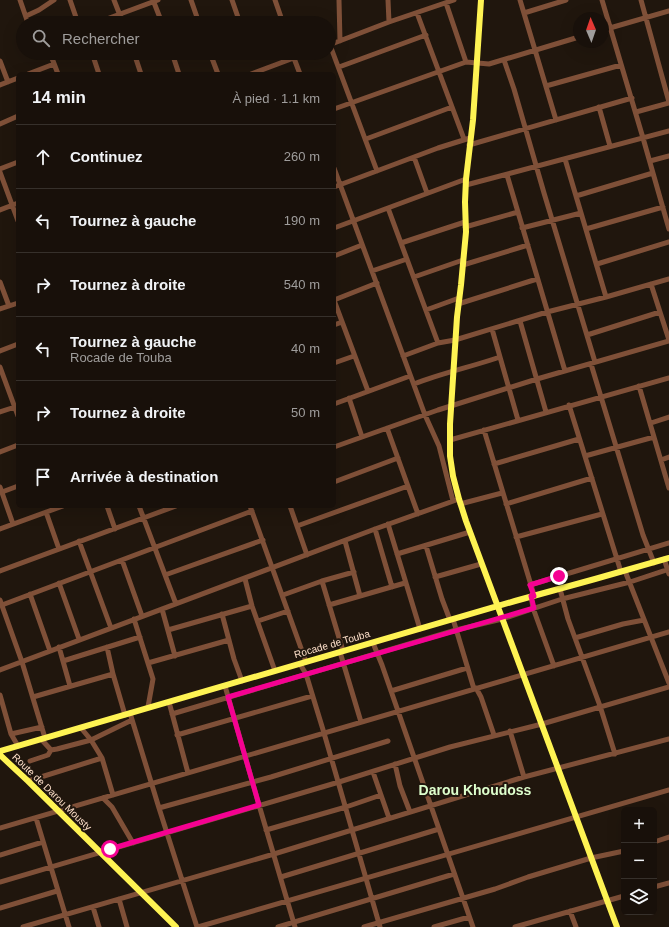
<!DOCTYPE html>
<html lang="fr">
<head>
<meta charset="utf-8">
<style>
  :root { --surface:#18100a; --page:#251e18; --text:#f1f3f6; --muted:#9f9d9c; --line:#36302b }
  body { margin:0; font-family:Helvetica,sans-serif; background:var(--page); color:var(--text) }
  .controls { position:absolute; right:12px; bottom:12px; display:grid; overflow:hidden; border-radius:6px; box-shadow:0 4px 16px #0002 }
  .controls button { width:36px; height:36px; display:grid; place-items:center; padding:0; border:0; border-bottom:1px solid var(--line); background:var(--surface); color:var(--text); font:20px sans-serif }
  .compass { position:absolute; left:573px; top:12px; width:36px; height:36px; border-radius:50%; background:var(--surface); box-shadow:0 4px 16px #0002; rotate:358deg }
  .stop { position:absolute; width:12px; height:12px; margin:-9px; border:3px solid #f50192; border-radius:50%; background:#fff }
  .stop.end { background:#f50192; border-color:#fff; box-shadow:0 1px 4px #0008 }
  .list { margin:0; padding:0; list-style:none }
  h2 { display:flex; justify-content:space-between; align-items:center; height:52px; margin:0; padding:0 16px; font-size:17px }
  h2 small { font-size:13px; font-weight:400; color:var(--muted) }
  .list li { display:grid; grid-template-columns:26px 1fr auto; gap:12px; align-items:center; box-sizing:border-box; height:64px; padding:0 16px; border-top:1px solid var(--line) }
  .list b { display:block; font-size:15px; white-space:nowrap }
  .list p { margin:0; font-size:13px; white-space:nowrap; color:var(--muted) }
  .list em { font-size:13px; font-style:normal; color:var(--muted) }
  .icon { flex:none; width:22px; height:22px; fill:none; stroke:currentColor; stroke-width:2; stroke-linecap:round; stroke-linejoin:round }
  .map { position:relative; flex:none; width:669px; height:927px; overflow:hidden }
  .search { position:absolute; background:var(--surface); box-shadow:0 4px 16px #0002; left:16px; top:16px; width:320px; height:44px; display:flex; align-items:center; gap:10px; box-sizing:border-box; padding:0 14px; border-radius:22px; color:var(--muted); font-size:15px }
  .panel { position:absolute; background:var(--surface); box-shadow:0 4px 16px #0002; left:16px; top:72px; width:320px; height:436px; border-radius:6px }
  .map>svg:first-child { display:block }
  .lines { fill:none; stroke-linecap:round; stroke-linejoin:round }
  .minor { stroke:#7f5038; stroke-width:5 }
  .major { stroke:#fef353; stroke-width:6 }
  .route { stroke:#f50192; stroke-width:5 }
  .labels { text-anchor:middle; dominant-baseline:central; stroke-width:4; stroke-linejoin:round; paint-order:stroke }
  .street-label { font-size:10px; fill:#ffe1cb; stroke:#20160d }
  .district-label { font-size:14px; font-weight:bold; fill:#deffcd; stroke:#20160d }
</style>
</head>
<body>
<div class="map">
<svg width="669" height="927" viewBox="0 0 669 927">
  <rect width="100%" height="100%" fill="#20160d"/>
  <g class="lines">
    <path class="minor" d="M20 0 28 23
      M70 0 78 23
      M114 0 123 23
      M153 0 162 23
      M191 0 199 23
      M232 0 240 23
      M275 0 283 23
      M339 0 340 41
      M388 0 389 22
      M520 0 556 120
      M602 0 643 138 669 229
      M641 0 669 102
      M446 3 466 62
      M417 13 464 139
      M524 13 566 0
      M26 16 39 10 54 0
      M96 23 158 0
      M273 23 282 20
      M603 30 669 11
      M329 45 389 22 454 0
      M330 45 377 171
      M50 53 58 74
      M92 53 99 74
      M134 53 141 74
      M172 53 179 74
      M210 53 218 74
      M292 53 300 74
      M504 60 514 89 544 193 595 362
      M0 61 8 82
      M339 67 426 35
      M28 74 54 64
      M251 74 307 53
      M0 85 18 78
      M546 86 621 65
      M599 107 610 146
      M334 109 466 62 489 64 579 37
      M636 112 669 103
      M0 124 18 116
      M366 139 452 107
      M469 145 632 98
      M414 157 427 193
      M565 159 606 297
      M650 161 669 156
      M334 168 425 415 439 446 453 501
      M0 169 18 162
      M0 172 18 221
      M507 175 565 371
      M466 185 669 131
      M334 187 438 148 470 138
      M576 196 653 173
      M388 208 438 343
      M0 210 18 203
      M465 227 518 212
      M334 228 466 179
      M522 228 581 213
      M586 229 663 207
      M401 243 465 222
      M334 256 362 245
      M597 264 669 242
      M463 265 528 245
      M372 271 407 259
      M414 277 463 260
      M0 282 9 306
      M651 284 669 340
      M334 300 368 391
      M334 300 377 283
      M458 304 537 279
      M0 309 18 303
      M426 310 459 298
      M520 321 546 412
      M334 325 342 322
      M492 329 518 420
      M587 335 660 312
      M0 351 18 344
      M403 356 438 343 455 340 547 312 606 297 669 279
      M334 363 354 356
      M591 364 643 535 654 563
      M0 367 18 416
      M414 384C442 373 471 367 500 357
      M639 386 669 488
      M349 398 362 437
      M334 404 410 376
      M569 405 621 572
      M0 412 15 407
      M651 423 669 417
      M387 428 418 514
      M484 430 534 595
      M450 440 669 378
      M334 447 438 410 537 379 669 341
      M0 452 18 445
      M585 456 654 437
      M661 460 669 457
      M494 464 579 439
      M334 482 398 458
      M0 487 13 524
      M2 492 18 486
      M460 504 502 493
      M506 504 592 478
      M107 506 115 529
      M139 506 176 604
      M250 506 306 662
      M290 506 307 555
      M46 512 59 549
      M388 524 420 629
      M297 526 408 486
      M0 529 63 506
      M375 529 392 587
      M516 537 602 514
      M79 541 111 628
      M345 541 360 596
      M426 546 442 599 450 620
      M397 554 470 532
      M664 559 669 574
      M122 560 142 616
      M0 571 176 506
      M625 571 669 683
      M165 575 263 540
      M435 577 481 564
      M245 579 252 606 275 671
      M322 581 343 651
      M59 583 79 639
      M530 585 669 543
      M560 589 568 619 600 706 615 754
      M30 594 50 651
      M283 595 322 581 354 572
      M531 596 533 608 554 666
      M0 600 22 662 45 738
      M2 605 252 511
      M329 605 405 583
      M162 609 175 656
      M222 614 234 659 242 681
      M134 619 153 679 148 707
      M453 619 474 689
      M258 621 288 611
      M168 630 252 606
      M575 638 623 624 644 620
      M373 643 382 665 473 927
      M59 647 70 686
      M107 647 113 674 125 715
      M340 652 361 722
      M63 661 140 637
      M148 663 229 640
      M300 664 306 674 324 733 380 927
      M0 670 375 529 459 499
      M225 686 259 805 295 927
      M476 688 481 697 494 735
      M391 691 467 668
      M0 695 11 734 18 746
      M33 697 113 674
      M169 702 188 773
      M130 713 159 808 197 927
      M172 714 456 630 502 619 562 599 630 582 669 569
      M81 728 91 740 102 758 113 795
      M510 731 524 777
      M11 734 42 727
      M177 735 312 696
      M41 739 51 750 57 749 91 740 132 720
      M30 761 48 755 51 750
      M395 764 400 786 410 812
      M373 772 389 818
      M28 781 102 758
      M103 798 112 807 133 843
      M159 808 271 777 388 741
      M36 818 69 927
      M0 828 669 632
      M266 830 346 807 381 795
      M654 842 669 837
      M0 855 43 842
      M281 877 439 829
      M0 882 339 782 450 747 542 724 669 687
      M654 887 669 883
      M119 899 127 927
      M93 907 99 927
      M0 908 57 891
      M570 911 576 927
      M23 927 274 854 524 777 669 739
      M198 927 669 790
      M278 927 454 874
      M364 927 495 889 528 877 591 858 624 851
      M434 927 469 917
      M515 927 624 896"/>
    <path class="major" d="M481 0 473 120 466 179 465 202 466 232 461 285 457 317 450 424V456L453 476 459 499 466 521 617 927
      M0 751 515 601 595 579 669 558
      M0 755 28 781 176 927"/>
  </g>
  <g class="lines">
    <path class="route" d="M110 849 259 805 228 697 534 608 531 596H534L530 585 559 576"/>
  </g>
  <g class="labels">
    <g class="street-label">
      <text transform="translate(332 644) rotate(-16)">Rocade de Touba</text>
      <text transform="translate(52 792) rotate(44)">Route de Darou Mousty</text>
    </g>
    <g class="district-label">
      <text x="475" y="790">Darou Khoudoss</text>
    </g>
  </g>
</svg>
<div class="controls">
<button>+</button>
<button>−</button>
<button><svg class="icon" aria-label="layers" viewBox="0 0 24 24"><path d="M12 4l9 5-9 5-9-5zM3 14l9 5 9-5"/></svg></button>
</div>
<svg class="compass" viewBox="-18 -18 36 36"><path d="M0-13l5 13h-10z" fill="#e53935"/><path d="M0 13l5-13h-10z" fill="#9f9d9c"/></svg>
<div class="stop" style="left:110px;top:849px"></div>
<div class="stop end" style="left:559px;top:576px"></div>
<div class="search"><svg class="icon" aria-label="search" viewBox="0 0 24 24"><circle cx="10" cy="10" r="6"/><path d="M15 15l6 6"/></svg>Rechercher</div>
<section class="panel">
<h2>14 min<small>À pied · 1.1 km</small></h2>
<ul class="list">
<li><svg class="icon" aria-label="ahead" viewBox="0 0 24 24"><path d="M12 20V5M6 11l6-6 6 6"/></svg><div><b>Continuez</b></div><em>260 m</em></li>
<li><svg class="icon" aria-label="left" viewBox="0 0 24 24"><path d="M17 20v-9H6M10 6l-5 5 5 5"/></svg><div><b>Tournez à gauche</b></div><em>190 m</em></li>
<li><svg class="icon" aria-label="right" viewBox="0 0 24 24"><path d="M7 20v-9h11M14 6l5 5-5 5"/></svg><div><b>Tournez à droite</b></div><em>540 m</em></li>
<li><svg class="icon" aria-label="left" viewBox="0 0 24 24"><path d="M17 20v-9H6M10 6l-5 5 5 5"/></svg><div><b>Tournez à gauche</b><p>Rocade de Touba</p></div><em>40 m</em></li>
<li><svg class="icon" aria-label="right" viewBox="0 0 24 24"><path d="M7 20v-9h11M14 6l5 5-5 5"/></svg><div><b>Tournez à droite</b></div><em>50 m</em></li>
<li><svg class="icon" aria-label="arrive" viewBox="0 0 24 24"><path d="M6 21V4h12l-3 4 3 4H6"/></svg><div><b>Arrivée à destination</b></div></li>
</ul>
</section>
</div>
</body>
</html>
